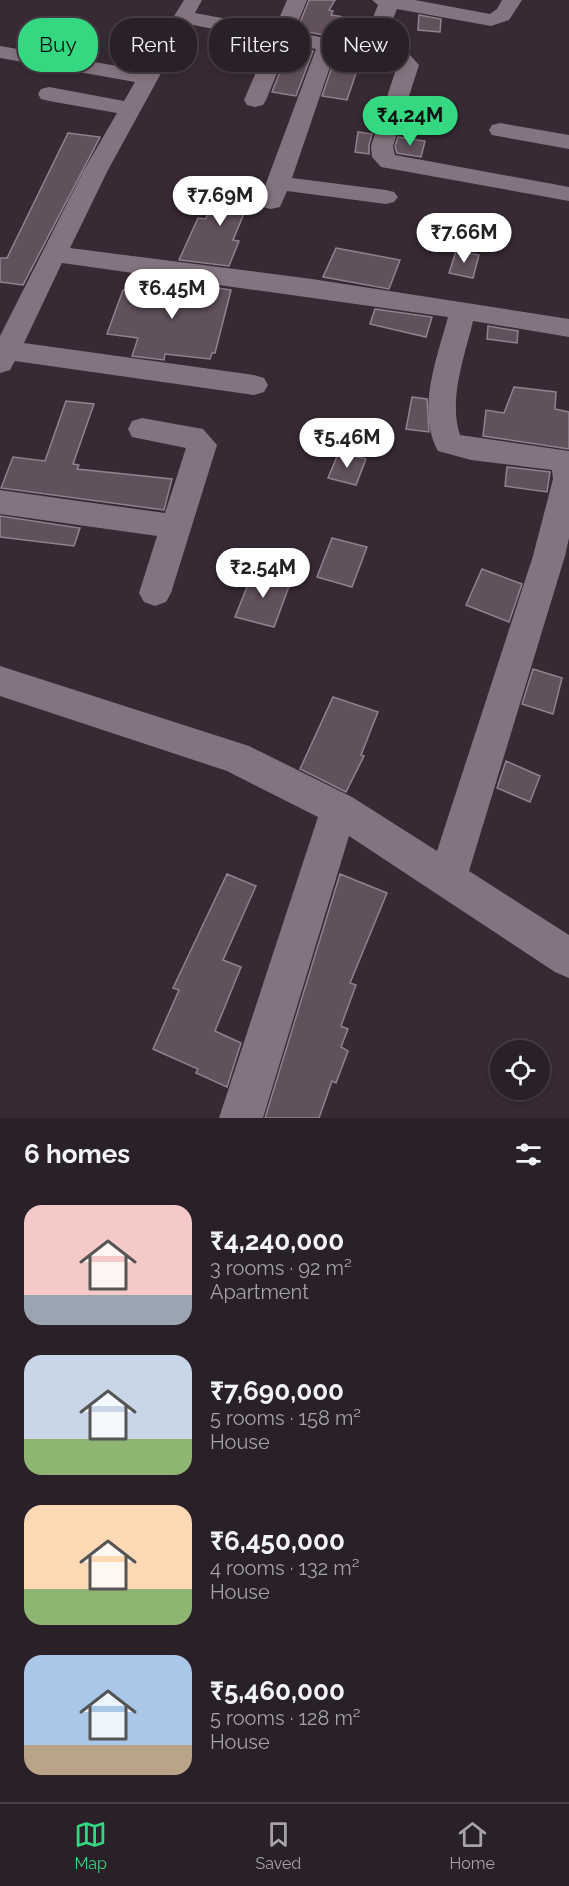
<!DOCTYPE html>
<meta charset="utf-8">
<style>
:root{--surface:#2a2028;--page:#362d34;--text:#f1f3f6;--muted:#a5a3a8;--line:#463e45;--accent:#33d881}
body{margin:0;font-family:Raleway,sans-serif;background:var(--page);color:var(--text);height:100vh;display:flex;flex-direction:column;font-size:22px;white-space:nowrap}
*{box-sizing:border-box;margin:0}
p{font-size:20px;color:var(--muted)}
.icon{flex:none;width:33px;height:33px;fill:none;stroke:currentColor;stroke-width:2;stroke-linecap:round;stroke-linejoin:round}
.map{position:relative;height:1118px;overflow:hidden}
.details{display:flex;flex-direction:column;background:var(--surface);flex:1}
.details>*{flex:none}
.banner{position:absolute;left:18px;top:18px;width:534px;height:54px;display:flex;gap:12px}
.fabs{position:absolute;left:490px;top:1040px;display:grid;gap:12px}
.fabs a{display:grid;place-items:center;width:60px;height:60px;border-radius:50%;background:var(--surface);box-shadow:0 3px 9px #0003,0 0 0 2px var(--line);font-size:30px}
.price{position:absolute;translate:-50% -51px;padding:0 14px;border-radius:21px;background:#fff;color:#222;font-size:20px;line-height:39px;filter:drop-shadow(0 2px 3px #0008)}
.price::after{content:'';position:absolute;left:50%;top:36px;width:18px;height:14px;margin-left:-9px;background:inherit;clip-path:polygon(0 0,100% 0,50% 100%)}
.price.active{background:var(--accent);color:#111}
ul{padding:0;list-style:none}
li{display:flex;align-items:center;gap:18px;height:150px;padding:0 24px}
li span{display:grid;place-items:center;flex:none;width:168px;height:120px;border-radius:18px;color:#555}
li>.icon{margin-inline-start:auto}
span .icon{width:72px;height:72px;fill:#fffc;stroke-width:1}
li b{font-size:26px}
h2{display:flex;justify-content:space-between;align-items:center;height:72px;padding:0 24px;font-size:26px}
.pill{padding:0 21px;border-radius:24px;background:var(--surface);box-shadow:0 3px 9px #0003,0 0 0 2px var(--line);font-size:21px;line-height:54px}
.pill.active{background:var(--accent);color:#111}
.menu{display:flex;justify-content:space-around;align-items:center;height:84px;border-top:2px solid var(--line);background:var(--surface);font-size:16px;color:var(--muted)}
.menu a{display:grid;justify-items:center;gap:3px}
.menu .active{color:var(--accent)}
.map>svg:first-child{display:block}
.building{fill:#61515d;stroke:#92818e;stroke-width:1.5}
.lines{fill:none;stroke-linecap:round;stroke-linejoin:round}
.street{fill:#847481;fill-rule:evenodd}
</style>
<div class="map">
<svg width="569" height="1118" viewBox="0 0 569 1118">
<rect width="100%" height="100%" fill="#382a35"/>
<!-- building -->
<path class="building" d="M309,0H335L329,10L333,11L331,15L369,21L361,42L297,30Z
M419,15L441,19L440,32L418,30Z
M290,47L313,51L296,96L272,92Z
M336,55L357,59L352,69L357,70L347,100L322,96Z
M358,132L372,134L369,145V154L355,152Z
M68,133L100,137L23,285L0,282V258H7Z
M398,137L425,141L421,157L397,153L395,146Z
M237,179L262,186L248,204L233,240L239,241L229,266L179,260L198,218L205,219Z
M336,248L400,260L389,289L323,277Z
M456,251L479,255L473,278L449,273Z
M170,280L231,290L215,353H212L210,359L165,354L164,360L132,356L138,338L107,334L123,290L156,294L158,286L167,287Z
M375,309L432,317L426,337L370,324Z
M488,326L518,331L517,343L487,339Z
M514,387L556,392L555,409L569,412V449L483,436L486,410L504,413Z
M412,397L427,399L429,432L406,429Z
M66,401L94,404L73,464L79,465L77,469L172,479L164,510L1,488L13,457L45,461Z
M339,452L366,459L356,485L328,478Z
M507,467L550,472L547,492L505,486Z
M0,516L80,528L74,546L0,537Z
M332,538L367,547L352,587L317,577Z
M482,569L522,584L509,622L466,605Z
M253,572L291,581L274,627L235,617Z
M533,669L562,678L553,714L522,704Z
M333,697L378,712L361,755L364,756L346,792L300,769Z
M506,761L540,776L530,802L497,788Z
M227,874L256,886L223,960L241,967L215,1031L241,1043L227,1087L196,1073L198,1069L153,1049L179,990L173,988Z
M340,874L387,893L350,983L356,985L341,1026L348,1029L341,1047L348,1051L336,1083L332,1081L319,1118H265Z"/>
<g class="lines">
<!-- street -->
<path class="street" d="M184,0H202L195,13L275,28L287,0H307L294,32L362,45L378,5L372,0H415L490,14L497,9L502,0H522L509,20L491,26L397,9L381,48L410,55L419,65L393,146L395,155L569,187V201L381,167L372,157L371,146L397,66L335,52L292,178L386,190L394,192L398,197L394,202L386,204L287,191L280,207L271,209L262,207L259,202L316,49L289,44L266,100L263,105L255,107L247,105L244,100L270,40L188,24L108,170L70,248L312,279L569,319V337L473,321C465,355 448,400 460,435L569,451V538L565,556L469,871L569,935V978L555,972L349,836L263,1118H219L318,817L227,771L0,696V666L249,746L352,797L437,851L533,556L553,479L552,470L471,460L438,451C416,411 437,358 448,317L62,263L24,343L254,375L264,378L268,385L264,392L254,395L15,361L10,370L0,373V336L84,170L117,113L49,101L41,99L38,94L41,89L49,87L124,101L135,82L0,58V46L141,70Z
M500,123L569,135V149L492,135L489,130L492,125Z
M142,418L203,429L217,445L171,593L166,602L155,606L144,602L139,593L157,536L0,514V490L165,513L186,448L132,437L128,429L132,421Z"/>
</g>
</svg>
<div class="fabs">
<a><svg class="icon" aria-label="locate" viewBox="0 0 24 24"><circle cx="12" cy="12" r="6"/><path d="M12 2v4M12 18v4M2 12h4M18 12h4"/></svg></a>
</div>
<b class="price active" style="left:410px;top:147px">₹4.24M</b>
<b class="price" style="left:220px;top:227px">₹7.69M</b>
<b class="price" style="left:464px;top:264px">₹7.66M</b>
<b class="price" style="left:172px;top:320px">₹6.45M</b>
<b class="price" style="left:347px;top:469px">₹5.46M</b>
<b class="price" style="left:263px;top:599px">₹2.54M</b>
<div class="banner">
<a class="pill active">Buy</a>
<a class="pill">Rent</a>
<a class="pill">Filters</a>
<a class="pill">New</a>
</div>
</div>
<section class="details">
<h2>6 homes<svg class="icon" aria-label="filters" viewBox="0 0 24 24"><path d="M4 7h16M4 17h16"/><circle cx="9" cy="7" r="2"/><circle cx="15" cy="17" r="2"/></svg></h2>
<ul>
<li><span style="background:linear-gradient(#f6c9c9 75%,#9aa5b1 0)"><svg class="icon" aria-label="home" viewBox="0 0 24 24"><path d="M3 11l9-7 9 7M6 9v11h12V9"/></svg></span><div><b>₹4,240,000</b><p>3 rooms · 92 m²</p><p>Apartment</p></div></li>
<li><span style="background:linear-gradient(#c9d6e8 70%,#8fb573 0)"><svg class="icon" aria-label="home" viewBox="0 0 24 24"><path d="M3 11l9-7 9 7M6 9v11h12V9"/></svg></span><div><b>₹7,690,000</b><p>5 rooms · 158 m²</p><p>House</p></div></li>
<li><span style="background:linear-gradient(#ffd9b3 70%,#8fb573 0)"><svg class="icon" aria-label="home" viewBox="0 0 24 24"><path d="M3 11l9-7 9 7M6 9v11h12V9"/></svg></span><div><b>₹6,450,000</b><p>4 rooms · 132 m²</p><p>House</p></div></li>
<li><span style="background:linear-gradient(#a9c7e8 75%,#b9a48a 0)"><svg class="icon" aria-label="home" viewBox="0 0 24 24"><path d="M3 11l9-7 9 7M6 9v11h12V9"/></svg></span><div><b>₹5,460,000</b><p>5 rooms · 128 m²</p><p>House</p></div></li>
</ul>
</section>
<nav class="menu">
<a class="active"><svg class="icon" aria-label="map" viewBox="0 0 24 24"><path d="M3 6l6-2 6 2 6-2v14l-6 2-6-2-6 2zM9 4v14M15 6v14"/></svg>Map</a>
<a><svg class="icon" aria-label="saved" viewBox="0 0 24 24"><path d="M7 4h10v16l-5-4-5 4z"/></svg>Saved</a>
<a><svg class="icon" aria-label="home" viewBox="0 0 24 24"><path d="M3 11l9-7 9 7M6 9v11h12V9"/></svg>Home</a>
</nav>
